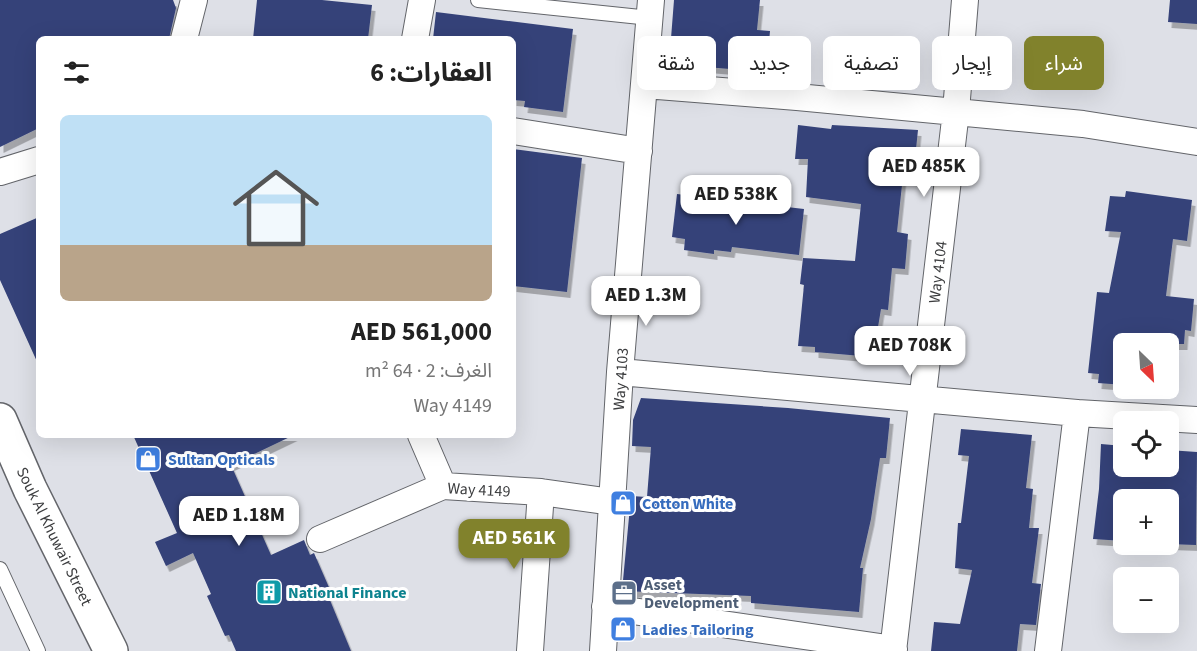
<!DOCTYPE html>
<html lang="ar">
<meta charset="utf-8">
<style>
:root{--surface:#fff;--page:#f2f2f2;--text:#222;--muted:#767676;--line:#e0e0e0;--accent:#81822c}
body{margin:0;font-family:"Source Sans 3","Noto Sans Arabic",sans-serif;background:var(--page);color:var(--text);direction:rtl;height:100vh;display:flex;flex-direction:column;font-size:22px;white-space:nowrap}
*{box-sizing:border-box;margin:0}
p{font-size:20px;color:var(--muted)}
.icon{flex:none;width:33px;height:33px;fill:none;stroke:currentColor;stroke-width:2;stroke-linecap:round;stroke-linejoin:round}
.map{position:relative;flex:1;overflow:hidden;direction:ltr}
.sheet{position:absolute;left:36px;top:36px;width:480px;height:402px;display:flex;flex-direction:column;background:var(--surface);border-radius:9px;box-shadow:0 6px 24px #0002;direction:rtl}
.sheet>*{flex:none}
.hud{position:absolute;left:534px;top:36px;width:570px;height:54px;direction:rtl;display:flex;gap:12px}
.needle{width:39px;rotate:155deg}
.controls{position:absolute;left:1113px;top:333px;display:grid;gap:12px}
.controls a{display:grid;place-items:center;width:66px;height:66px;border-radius:9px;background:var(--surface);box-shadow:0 6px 24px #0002;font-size:30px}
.price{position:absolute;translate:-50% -51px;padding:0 14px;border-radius:12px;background:#fff;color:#222;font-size:20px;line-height:39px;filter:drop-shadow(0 2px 3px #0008)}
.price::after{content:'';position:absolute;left:50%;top:36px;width:18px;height:14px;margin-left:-9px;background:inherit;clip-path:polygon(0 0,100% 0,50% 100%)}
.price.selected{background:var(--accent);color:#fff}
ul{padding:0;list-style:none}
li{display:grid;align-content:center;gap:12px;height:318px;padding:0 24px}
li+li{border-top:2px solid var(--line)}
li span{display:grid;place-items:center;height:186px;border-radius:9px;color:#555}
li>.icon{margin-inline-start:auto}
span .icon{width:108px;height:108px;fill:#fffc;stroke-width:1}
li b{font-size:26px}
h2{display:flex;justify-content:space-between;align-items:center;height:72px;padding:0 24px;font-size:26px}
.tag{padding:0 21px;border-radius:9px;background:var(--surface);box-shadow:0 6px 24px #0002;font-size:21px;line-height:54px}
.tag.selected{background:var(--accent);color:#fff}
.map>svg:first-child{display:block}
.building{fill:#354279;filter:url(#shadow)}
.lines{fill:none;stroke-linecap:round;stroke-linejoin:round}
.service-casing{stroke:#63656a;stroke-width:16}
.minor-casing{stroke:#63656a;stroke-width:28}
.tertiary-casing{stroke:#63656a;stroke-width:36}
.service{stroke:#fff;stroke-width:14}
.minor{stroke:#fff;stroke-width:26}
.tertiary{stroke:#fff;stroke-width:33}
.labels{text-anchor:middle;stroke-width:6;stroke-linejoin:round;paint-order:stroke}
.street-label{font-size:16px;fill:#3c3d3f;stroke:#fff}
.shop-label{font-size:16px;font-weight:bold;fill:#366cbe;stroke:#fff;text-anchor:start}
.service-label{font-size:16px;font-weight:bold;fill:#4e5e75;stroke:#fff;text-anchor:start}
.culture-label{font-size:16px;font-weight:bold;fill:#0d838f;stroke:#fff;text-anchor:start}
</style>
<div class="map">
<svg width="1197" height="651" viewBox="0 0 1197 651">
<defs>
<filter id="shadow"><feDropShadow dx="3.5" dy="6" stdDeviation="0" flood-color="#0004"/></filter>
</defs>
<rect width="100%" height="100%" fill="#dee0e7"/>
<!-- building -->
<path class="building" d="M0,0H173L176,8L169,39H39V128L0,147Z
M257,0H322L372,5L368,39H253Z
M674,0H760L757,30L770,31L766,79L729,77L730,69L669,64Z
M1170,0H1197V24L1168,22Z
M436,12L573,29L563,112L524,107L525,101L513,100V39H433Z
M798,125L831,129L832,125L918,130L914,168L904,166L897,232L908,234L905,269L892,268L888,310L881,309L873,357L815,352V347L798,346L804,285L800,284L803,258L855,261L861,204L806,197L808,159H795Z
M513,149L582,158L567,292L513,286Z
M1126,191L1192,200L1187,241L1173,239L1166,296L1194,299L1191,331L1185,330L1184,344H1124V385L1098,383L1099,374L1088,373L1097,292L1109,293L1121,232L1105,231L1110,196L1125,197Z
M677,194L804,209L799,255L732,247L731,252L714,250V254L684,250L685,239L672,237Z
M39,217V366L0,280V234Z
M641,398L788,408L890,418L886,458H880L871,519L860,568H863L859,612L751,603V596L622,591L631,496L647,497L651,447L632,446L633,420Z
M961,429L1032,435L1026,488L1033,489L1029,528H1039L1032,583L1041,584L1036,625L1020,624L1017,651H931L934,622L960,624L972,570L955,568L958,523H961L969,456L958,455Z
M133,435H294L231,465L271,555L304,540L310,555L314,553L331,592L327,593L351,651H236L229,635L225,636L207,596L211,594L193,553L166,566L155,542L177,533Z
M1101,444L1124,446V466H1168V450L1197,452L1196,545L1168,544V500H1124V541L1093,539L1099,489Z"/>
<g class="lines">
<defs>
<path id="service" d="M478,0L650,18
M0,569L38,651"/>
<path id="minor" d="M184,39L194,0
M415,39L422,0
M645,85L797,97L1083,124L1197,142
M513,131L639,151
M0,172L39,160
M620,372L1077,413L1197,420
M421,435L443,486
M320,539L443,486L541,492L612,502
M605,607L894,649
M530,651L541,492
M603,651L620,372L651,0
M893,651L956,111L965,0
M1048,651L1077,413"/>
<path id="tertiary" d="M0,420L30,489L111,651"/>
</defs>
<!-- service casing -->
<use href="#service" class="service-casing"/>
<!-- minor casing -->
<use href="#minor" class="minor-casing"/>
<!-- tertiary casing -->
<use href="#tertiary" class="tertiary-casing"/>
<!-- service -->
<use href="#service" class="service"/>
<!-- minor -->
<use href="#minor" class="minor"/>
<!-- tertiary -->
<use href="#tertiary" class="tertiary"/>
</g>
<!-- icons -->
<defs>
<symbol id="shop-square" viewBox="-11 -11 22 22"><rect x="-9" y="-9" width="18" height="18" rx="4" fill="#3f7fe0" stroke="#fff"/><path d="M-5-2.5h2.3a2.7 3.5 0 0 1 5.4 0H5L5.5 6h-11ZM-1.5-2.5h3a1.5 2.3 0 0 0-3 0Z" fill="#fff"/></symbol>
<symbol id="building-square" viewBox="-11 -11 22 22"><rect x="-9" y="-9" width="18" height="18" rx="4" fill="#0f9aa8" stroke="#fff"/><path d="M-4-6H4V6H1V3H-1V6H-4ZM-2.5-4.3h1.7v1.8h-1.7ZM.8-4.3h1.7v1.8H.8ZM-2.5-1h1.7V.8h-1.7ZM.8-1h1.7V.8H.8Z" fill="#fff"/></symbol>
<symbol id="office-square" viewBox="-11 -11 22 22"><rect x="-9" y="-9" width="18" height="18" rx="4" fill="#5c6f8a" stroke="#fff"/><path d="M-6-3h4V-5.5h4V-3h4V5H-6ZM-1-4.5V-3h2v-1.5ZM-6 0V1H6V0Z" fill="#fff"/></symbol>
</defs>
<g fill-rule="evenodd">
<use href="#shop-square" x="133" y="444" width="30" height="30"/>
<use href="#shop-square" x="608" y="488" width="30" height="30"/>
<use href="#building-square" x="254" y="577" width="30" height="30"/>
<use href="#office-square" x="609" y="578" width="30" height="30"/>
<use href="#shop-square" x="608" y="614" width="30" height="30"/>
</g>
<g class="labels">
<!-- street labels -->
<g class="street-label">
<text transform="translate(937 272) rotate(-83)" y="6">Way 4104</text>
<text transform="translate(620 379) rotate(-86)" y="6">Way 4103</text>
<text transform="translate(479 489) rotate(3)" y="6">Way 4149</text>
<text transform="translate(55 536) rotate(64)" y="6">Souk Al Khuwair Street</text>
</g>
<!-- shop labels -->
<g class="shop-label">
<text x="168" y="465">Sultan Opticals</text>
<text x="642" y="509">Cotton White</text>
<text x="642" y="635">Ladies Tailoring</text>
</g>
<!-- service labels -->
<g class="service-label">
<text x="644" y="590">Asset<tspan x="644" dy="18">Development</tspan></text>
</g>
<!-- culture labels -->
<g class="culture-label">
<text x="288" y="598">National Finance</text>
</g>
</g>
</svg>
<div class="controls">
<a><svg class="needle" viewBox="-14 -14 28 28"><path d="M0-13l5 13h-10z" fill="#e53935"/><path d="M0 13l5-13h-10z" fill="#767676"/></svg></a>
<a><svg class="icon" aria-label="locate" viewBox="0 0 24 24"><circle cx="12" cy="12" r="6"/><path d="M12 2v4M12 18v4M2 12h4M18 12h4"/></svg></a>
<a>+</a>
<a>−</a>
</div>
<b class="price" style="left:924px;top:198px">AED 485K</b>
<b class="price" style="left:736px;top:226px">AED 538K</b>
<b class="price" style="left:646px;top:327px">AED 1.3M</b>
<b class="price" style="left:910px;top:377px">AED 708K</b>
<b class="price" style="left:239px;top:547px">AED 1.18M</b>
<b class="price selected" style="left:514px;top:570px">AED 561K</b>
<div class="hud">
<a class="tag selected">شراء</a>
<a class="tag">إيجار</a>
<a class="tag">تصفية</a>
<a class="tag">جديد</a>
<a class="tag">شقة</a>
</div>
<section class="sheet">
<h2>العقارات: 6<svg class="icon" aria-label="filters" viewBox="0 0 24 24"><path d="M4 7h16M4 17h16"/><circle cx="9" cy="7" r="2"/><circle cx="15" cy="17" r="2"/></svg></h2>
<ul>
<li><span style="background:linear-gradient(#bfe0f5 70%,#b9a48a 0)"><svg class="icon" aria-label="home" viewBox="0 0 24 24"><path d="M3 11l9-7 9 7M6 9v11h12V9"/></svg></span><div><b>AED 561,000</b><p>الغرف: 2 · 64 m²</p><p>Way 4149</p></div></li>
</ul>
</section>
</div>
